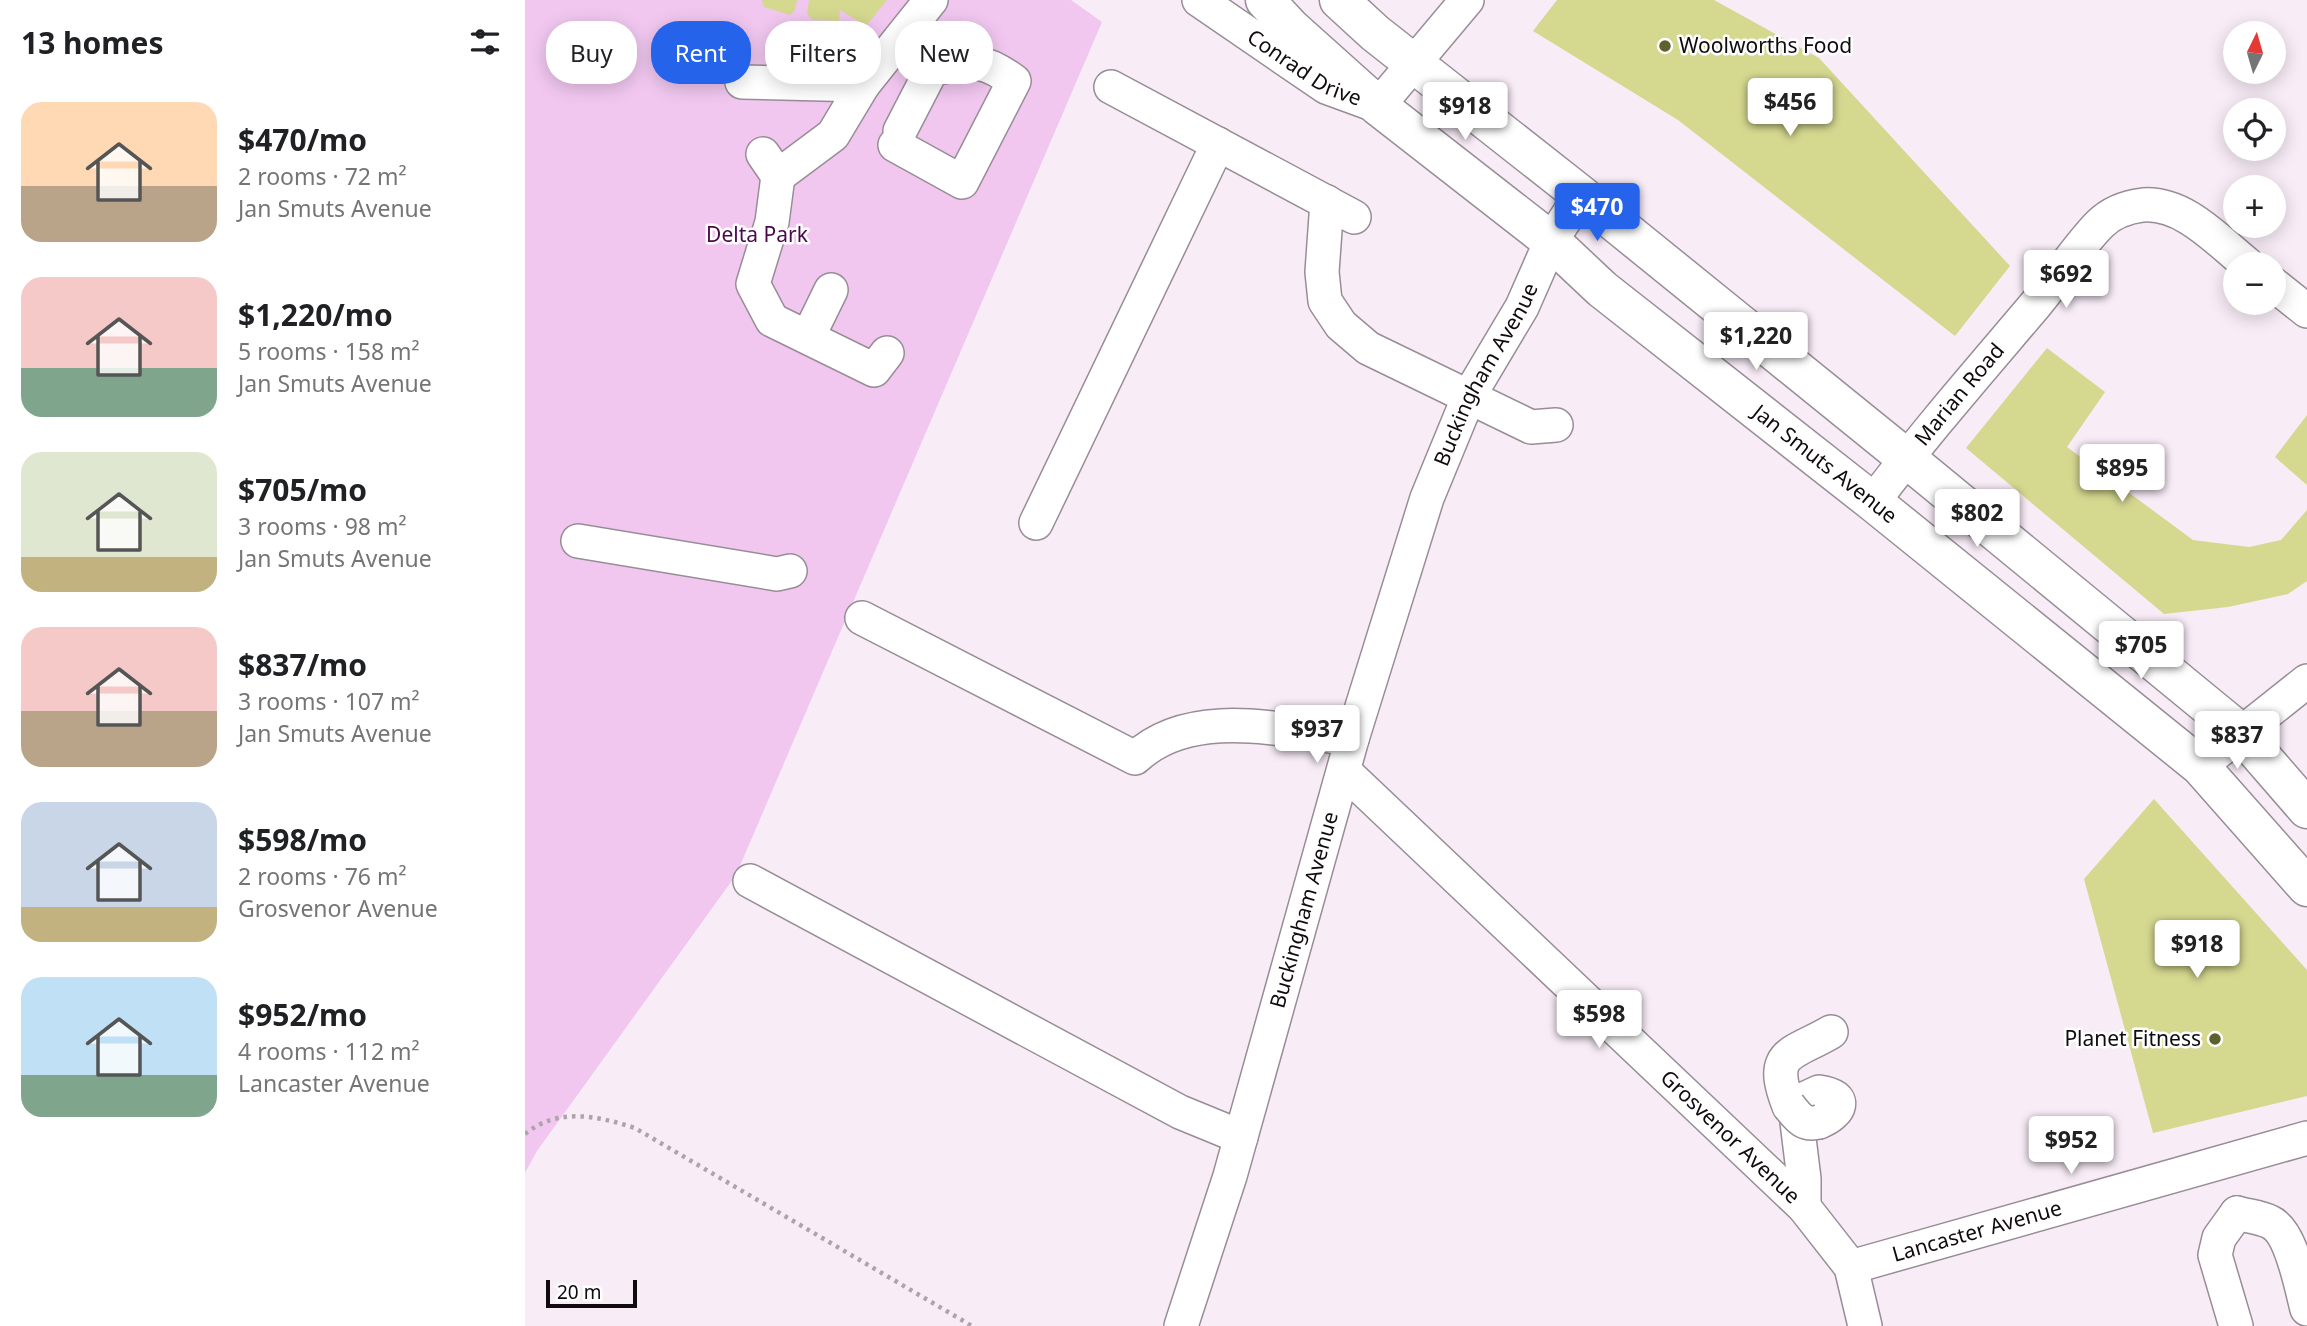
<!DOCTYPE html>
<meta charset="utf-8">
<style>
:root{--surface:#fff;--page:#f6f6f6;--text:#202124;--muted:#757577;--accent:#2563eb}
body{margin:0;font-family:"Noto Sans",sans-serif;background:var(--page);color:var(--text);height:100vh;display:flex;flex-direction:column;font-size:26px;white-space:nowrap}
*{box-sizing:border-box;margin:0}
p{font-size:23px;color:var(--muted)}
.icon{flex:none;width:38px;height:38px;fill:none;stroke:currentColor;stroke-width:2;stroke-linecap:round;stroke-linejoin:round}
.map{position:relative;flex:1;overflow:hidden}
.drawer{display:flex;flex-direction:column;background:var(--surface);width:525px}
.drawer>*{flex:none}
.hud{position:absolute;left:21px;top:21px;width:665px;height:63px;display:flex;gap:14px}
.needle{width:46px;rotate:5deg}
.fabs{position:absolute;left:1698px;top:21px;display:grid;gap:14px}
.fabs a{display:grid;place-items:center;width:63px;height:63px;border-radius:50%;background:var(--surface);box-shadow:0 4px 18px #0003;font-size:35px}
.scale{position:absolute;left:21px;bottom:18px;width:91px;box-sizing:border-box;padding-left:7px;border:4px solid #0f0b0f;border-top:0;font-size:19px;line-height:24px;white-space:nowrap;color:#0f0b0f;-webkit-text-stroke:5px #fefefe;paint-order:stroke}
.price{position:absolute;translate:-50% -60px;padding:0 16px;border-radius:7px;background:#fff;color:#222;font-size:23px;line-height:46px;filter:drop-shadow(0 2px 4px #0008)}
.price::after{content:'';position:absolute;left:50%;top:42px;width:21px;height:16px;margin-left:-10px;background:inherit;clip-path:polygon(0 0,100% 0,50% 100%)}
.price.active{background:var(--accent);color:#fff}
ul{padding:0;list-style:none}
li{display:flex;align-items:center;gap:21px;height:175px;padding:0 21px}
li span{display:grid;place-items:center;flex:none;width:196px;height:140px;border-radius:21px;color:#555}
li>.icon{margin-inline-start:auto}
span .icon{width:84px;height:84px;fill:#fffc;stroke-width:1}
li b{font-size:30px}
h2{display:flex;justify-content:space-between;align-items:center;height:84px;padding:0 21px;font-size:30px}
.chip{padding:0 24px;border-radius:28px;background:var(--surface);box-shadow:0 4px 18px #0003;font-size:24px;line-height:63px}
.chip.active{background:var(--accent);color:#fff}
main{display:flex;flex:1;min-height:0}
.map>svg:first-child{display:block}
.green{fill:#f1c7f0}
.building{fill:#d5d88f}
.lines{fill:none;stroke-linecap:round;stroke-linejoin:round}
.minor-casing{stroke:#988d97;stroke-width:36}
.major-casing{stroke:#988d97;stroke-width:41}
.path{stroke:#aca3ab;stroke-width:4.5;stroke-dasharray:3.5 5;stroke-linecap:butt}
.minor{stroke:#fff;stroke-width:33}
.major{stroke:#fff;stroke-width:38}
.minor-bridge-casing{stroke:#988d97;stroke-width:36;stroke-linecap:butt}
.minor-bridge{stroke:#fff;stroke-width:33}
.poi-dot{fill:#5e602d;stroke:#fefefe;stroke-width:2.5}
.labels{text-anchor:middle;stroke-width:5;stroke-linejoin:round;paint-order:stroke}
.poi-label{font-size:21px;fill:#0f0b0f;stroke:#fefefe;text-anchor:start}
.street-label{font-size:21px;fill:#0f0b0f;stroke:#fefefe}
.park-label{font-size:21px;fill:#4a084b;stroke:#fefefe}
</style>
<main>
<section class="drawer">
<h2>13 homes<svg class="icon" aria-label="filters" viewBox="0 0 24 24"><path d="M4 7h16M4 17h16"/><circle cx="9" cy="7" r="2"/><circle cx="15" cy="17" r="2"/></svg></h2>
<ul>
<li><span style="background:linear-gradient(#ffd9b3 60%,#b9a48a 0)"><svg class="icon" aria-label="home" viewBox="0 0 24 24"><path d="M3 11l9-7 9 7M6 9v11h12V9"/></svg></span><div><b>$470/mo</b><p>2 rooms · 72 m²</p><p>Jan Smuts Avenue</p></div></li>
<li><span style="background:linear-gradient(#f6c9c9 65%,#7fa58c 0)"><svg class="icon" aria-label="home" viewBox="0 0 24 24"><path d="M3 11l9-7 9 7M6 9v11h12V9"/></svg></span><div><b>$1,220/mo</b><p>5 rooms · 158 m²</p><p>Jan Smuts Avenue</p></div></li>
<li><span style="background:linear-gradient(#dfe7d0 75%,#c2b280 0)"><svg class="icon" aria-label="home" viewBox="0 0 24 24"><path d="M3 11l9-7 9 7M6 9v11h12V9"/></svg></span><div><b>$705/mo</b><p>3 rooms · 98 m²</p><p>Jan Smuts Avenue</p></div></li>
<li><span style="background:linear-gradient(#f6c9c9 60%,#b9a48a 0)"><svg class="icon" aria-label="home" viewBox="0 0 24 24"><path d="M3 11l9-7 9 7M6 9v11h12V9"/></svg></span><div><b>$837/mo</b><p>3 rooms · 107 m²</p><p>Jan Smuts Avenue</p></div></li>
<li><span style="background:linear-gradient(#c9d6e8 75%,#c2b280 0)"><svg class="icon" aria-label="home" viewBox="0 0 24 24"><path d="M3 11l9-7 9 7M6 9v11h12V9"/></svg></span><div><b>$598/mo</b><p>2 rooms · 76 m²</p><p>Grosvenor Avenue</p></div></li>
<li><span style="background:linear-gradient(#bfe0f5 70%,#7fa58c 0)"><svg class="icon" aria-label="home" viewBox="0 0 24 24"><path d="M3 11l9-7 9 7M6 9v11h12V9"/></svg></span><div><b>$952/mo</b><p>4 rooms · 112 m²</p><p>Lancaster Avenue</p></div></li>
</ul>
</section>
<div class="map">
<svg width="1782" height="1326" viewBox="0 0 1782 1326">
<rect width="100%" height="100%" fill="#f8ecf7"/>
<!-- green -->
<path class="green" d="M0,0H546L577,22L211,875L12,1151L0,1173Z"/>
<!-- building -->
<path class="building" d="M237,0H272L270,10L265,15L239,7Z
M284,0H362L341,26L315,10L314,21L287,20L282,13Z
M1032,0H1189L1294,58L1485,266L1430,336L1153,120L1008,31Z
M1522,348L1580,392L1542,447L1668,540L1724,547L1756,540L1782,510V581L1763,594L1703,607L1639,614L1441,448Z
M1782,415V485L1750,457Z
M1629,799L1782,970V1096L1628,1133L1559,879Z"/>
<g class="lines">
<defs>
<g id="minor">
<path id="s1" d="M674,0L801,87L853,106L942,0"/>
<path d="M217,82L338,85"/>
<path d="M586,87L829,217"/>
<path d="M370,145L437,182L489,81C455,56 446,62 407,69L375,131"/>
<path d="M238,154L253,176L247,222L228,284L247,320L349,370L362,353"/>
<path d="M253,176L308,135L338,85L406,0"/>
<path d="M802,202L797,272L800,301L816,325L843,348L1006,427L1031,425"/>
<path d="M1748,284L1782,311"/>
<path d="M283,337L306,290"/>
<path id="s2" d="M1348,502C1399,434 1456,369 1511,304C1532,279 1553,246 1575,224C1586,213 1602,207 1618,205C1659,202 1693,241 1722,264"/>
<path d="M511,523L693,144"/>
<path d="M53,541L252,574L265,571"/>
<path d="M337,618L610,758C667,705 759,731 827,739"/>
<path d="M1675,766L1782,681"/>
<path id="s3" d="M819,771L1279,1207L1326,1267L1340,1326"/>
<path d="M225,881L655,1112L716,1137"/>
<path d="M1264,1106C1242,1051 1267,1055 1306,1032"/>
<path d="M1279,1207V1179L1272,1122L1275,1105L1279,1099L1294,1092C1324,1096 1316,1113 1294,1122"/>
<path d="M1712,1213C1722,1216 1735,1217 1745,1222C1767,1232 1776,1287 1782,1309"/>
<path id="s4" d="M1326,1267L1782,1138"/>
<path id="s5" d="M656,1326L705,1176L827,739L902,498L944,396L997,307L1026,241L1056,195"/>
<path d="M1711,1326L1690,1255L1694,1238L1712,1213"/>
</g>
<g id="major">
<path id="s6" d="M740,0L766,28L853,106L1026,241L1077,289L1348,502L1675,766L1782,887"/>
<path d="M814,0L850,33L1056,195L1381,458L1716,733L1782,809"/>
</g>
</defs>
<!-- minor casing -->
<use href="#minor" class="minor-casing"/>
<!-- major casing -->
<use href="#major" class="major-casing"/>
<!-- path -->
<path class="path" d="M0,1134C33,1107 73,1116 110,1128L447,1326"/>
<!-- minor -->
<use href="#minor" class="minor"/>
<!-- major -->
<use href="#major" class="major"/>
<defs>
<path id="minor-bridge" d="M1264,1106C1273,1117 1278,1126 1294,1122"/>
</defs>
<!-- minor-bridge casing -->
<use href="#minor-bridge" class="minor-bridge-casing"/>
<!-- minor-bridge -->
<use href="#minor-bridge" class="minor-bridge"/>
</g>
<!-- markers -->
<g class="poi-dot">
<circle cx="1140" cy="46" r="7"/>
<circle cx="1690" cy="1039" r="7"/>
</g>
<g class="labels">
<!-- poi labels -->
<g class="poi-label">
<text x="1154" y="53">Woolworths Food</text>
<text x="1676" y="1046" text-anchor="end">Planet Fitness</text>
</g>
<!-- street labels -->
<g class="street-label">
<text dy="7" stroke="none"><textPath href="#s1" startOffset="126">Conrad Drive</textPath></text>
<text dy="7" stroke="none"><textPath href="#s5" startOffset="1001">Buckingham Avenue</textPath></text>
<text dy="7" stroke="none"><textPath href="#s2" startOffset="138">Marian Road</textPath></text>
<text dy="7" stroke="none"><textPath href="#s6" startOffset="728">Jan Smuts Avenue</textPath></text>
<text dy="7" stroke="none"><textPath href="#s5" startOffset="434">Buckingham Avenue</textPath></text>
<text dy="7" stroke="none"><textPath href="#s3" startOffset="532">Grosvenor Avenue</textPath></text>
<text dy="7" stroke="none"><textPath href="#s4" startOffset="131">Lancaster Avenue</textPath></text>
</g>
<!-- park labels -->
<g class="park-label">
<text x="232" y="242">Delta Park</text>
</g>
</g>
</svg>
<div class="fabs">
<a><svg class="needle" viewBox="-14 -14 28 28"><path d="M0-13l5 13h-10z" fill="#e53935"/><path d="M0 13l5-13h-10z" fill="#757577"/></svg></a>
<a><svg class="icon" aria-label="locate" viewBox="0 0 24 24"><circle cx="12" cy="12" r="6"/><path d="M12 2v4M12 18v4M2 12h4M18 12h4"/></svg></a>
<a>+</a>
<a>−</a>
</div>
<div class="scale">20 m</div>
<b class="price" style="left:1265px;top:138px">$456</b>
<b class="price" style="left:940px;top:142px">$918</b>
<b class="price active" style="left:1072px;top:243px">$470</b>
<b class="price" style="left:1541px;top:310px">$692</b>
<b class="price" style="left:1231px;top:372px">$1,220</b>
<b class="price" style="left:1597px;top:504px">$895</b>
<b class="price" style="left:1452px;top:549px">$802</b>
<b class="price" style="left:1616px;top:681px">$705</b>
<b class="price" style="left:792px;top:765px">$937</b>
<b class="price" style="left:1712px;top:771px">$837</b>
<b class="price" style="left:1672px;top:980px">$918</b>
<b class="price" style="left:1074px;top:1050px">$598</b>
<b class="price" style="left:1546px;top:1176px">$952</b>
<div class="hud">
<a class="chip">Buy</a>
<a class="chip active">Rent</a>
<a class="chip">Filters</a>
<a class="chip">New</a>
</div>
</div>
</main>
